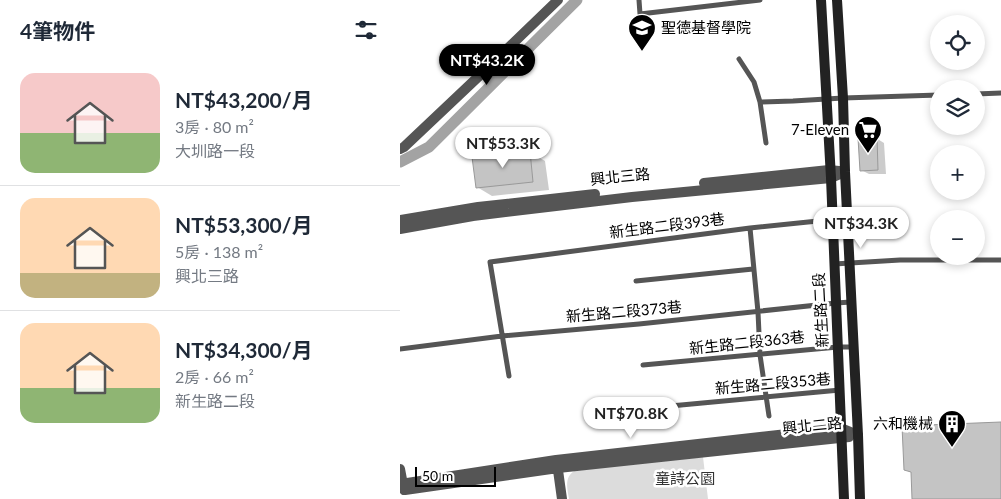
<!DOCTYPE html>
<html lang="zh-TW">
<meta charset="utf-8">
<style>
:root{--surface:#fff;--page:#f2f2f3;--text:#1f2937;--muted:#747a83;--line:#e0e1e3;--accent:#000}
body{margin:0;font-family:Lato,"Noto Sans TC",sans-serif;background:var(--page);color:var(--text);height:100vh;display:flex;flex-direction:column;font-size:19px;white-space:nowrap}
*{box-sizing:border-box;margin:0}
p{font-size:16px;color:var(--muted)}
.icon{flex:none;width:28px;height:28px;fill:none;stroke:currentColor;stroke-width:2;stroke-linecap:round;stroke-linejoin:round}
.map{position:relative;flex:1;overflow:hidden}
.details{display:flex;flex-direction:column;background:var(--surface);width:400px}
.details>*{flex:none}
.buttons{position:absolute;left:530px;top:15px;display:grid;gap:10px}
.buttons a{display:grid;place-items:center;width:55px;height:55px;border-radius:50%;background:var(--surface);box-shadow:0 2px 8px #0003;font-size:25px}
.scale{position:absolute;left:15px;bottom:12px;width:81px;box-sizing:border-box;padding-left:5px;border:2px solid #000;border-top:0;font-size:14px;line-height:18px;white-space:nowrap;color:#000;-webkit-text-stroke:4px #fff;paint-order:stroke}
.price{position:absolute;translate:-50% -42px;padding:0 11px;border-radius:18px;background:#fff;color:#222;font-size:16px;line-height:32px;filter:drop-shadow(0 1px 2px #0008)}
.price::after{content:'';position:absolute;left:50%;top:30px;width:15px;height:11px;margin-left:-8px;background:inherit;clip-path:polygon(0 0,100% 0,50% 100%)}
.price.current{background:var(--accent);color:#fff}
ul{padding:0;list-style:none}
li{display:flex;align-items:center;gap:15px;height:125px;padding:0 20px}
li+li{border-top:1px solid var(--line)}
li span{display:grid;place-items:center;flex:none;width:140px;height:100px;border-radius:15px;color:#555}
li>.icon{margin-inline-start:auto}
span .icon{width:60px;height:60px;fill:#fffc;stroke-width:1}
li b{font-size:21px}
h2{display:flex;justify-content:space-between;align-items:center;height:60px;padding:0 20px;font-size:21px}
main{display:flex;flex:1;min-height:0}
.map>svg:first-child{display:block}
.green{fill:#dcdcdc}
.shadow{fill:#0003}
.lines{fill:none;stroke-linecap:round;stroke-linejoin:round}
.canal{stroke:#a3a3a3;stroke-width:11}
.building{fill:#c4c4c4;stroke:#999}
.lane{stroke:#555;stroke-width:5}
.street{stroke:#555;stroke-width:10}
.secondary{stroke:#222;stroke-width:10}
.labels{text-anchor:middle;stroke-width:5;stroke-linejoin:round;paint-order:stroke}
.poi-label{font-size:15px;fill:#000;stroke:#fff;text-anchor:end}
.street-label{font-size:15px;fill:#000;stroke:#fff}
.park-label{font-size:15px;fill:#333;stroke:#fff}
</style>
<main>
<section class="details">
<h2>4筆物件<svg class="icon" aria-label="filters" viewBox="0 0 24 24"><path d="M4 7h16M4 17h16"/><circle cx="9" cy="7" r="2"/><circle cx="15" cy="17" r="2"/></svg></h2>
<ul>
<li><span style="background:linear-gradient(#f6c9c9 60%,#8fb573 0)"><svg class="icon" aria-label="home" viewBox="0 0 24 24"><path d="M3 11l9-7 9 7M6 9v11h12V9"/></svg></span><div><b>NT$43,200/月</b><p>3房 · 80 m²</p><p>大圳路一段</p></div></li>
<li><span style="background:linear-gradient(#ffd9b3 75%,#c2b280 0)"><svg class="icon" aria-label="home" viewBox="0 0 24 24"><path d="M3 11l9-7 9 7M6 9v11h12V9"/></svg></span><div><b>NT$53,300/月</b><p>5房 · 138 m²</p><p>興北三路</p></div></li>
<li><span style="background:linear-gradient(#ffd9b3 65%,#8fb573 0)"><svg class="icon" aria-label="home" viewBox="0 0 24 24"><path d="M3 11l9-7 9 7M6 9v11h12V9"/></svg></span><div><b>NT$34,300/月</b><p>2房 · 66 m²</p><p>新生路二段</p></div></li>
</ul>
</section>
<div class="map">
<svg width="601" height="499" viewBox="0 0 601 499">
<rect width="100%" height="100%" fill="#fff"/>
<!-- green -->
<path class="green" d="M303,457L308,499H169C167,487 164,476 176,470Z"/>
<!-- shadow -->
<path class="shadow" d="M476,138L484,143L486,174H469L461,170Z
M130,152L145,161L149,190L92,196L77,187Z"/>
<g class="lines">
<!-- canal -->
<path class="canal" d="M0,162L29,147L177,0"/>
</g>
<!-- building -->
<path class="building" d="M477,137L478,170L460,171L458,138Z
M130,151L133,182L76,188L72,157Z
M601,422V499H512L511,472L504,470L502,426Z"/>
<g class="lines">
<!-- lane -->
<path class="lane" d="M239,0L240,14L360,0
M339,59L354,82L360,102L393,101L443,98L539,95
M576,94L601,93
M360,102L366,143
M350,228L358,312L360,355L369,416
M434,264L500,260H601
M236,281L353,269
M0,349L102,336L239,324L436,303L451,302
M243,365L438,347H453
M109,376L90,262L350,228L447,218
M249,408L440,390"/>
<!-- street -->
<path class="street" d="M0,149L4,147L77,78L158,0
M304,183L429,170L439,171
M0,220L78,207L195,194
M0,229L73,216L232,197L431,178L445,172
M157,463L162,499
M0,469L4,490
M0,484L156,460L441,428L458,435
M5,490L158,468L449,437"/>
<!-- secondary -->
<path class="secondary" d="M421,0L431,178L444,499
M437,0L443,98L445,172L458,435L460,499"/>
</g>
<!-- icons -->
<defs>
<symbol id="university-pin" viewBox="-11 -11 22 30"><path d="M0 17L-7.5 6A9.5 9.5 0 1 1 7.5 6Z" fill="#000" stroke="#fff"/><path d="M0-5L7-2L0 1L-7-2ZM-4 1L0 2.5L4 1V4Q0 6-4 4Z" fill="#fff"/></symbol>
<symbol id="supermarket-pin" viewBox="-11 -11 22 30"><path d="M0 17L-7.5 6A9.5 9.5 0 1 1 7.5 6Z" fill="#000" stroke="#fff"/><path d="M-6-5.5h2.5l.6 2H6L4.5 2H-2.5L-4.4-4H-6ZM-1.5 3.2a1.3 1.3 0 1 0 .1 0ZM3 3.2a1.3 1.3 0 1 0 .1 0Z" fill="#fff"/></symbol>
<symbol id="building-pin" viewBox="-11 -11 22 30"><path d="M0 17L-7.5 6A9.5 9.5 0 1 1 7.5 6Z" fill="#000" stroke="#fff"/><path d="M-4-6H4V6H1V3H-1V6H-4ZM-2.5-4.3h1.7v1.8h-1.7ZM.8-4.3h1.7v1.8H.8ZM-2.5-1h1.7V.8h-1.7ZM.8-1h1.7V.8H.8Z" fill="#fff"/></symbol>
</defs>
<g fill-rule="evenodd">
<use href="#university-pin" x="226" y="12" width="32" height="43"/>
<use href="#supermarket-pin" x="452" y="114" width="32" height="43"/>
<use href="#building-pin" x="536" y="408" width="32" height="43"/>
</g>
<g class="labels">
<!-- poi labels -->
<g class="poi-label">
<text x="261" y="33" text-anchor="start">聖德基督學院</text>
<text x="449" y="135">7-Eleven</text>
<text x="533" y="429">六和機械</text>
</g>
<!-- street labels -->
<g class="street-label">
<text transform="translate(220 177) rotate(-6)" y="5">興北三路</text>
<text transform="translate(267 226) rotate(-7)" y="5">新生路二段393巷</text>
<text transform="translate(421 310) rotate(-93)" y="5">新生路二段</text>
<text transform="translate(224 312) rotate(-5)" y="5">新生路二段373巷</text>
<text transform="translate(347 343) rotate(-6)" y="5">新生路二段363巷</text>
<text transform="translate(373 384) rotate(-5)" y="5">新生路二段353巷</text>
<text transform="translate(412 426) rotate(-6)" y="5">興北二路</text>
</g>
<!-- park labels -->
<g class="park-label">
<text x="285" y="484">童詩公園</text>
</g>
</g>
</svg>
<div class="buttons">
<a><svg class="icon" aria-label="locate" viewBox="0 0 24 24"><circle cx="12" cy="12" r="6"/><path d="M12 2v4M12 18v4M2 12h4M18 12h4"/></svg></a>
<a><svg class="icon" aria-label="layers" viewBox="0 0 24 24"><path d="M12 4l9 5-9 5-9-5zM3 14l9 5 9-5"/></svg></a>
<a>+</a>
<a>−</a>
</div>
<div class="scale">50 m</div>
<b class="price current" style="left:87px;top:86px">NT$43.2K</b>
<b class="price" style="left:103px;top:169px">NT$53.3K</b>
<b class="price" style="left:461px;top:249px">NT$34.3K</b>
<b class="price" style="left:231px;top:439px">NT$70.8K</b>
</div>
</main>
